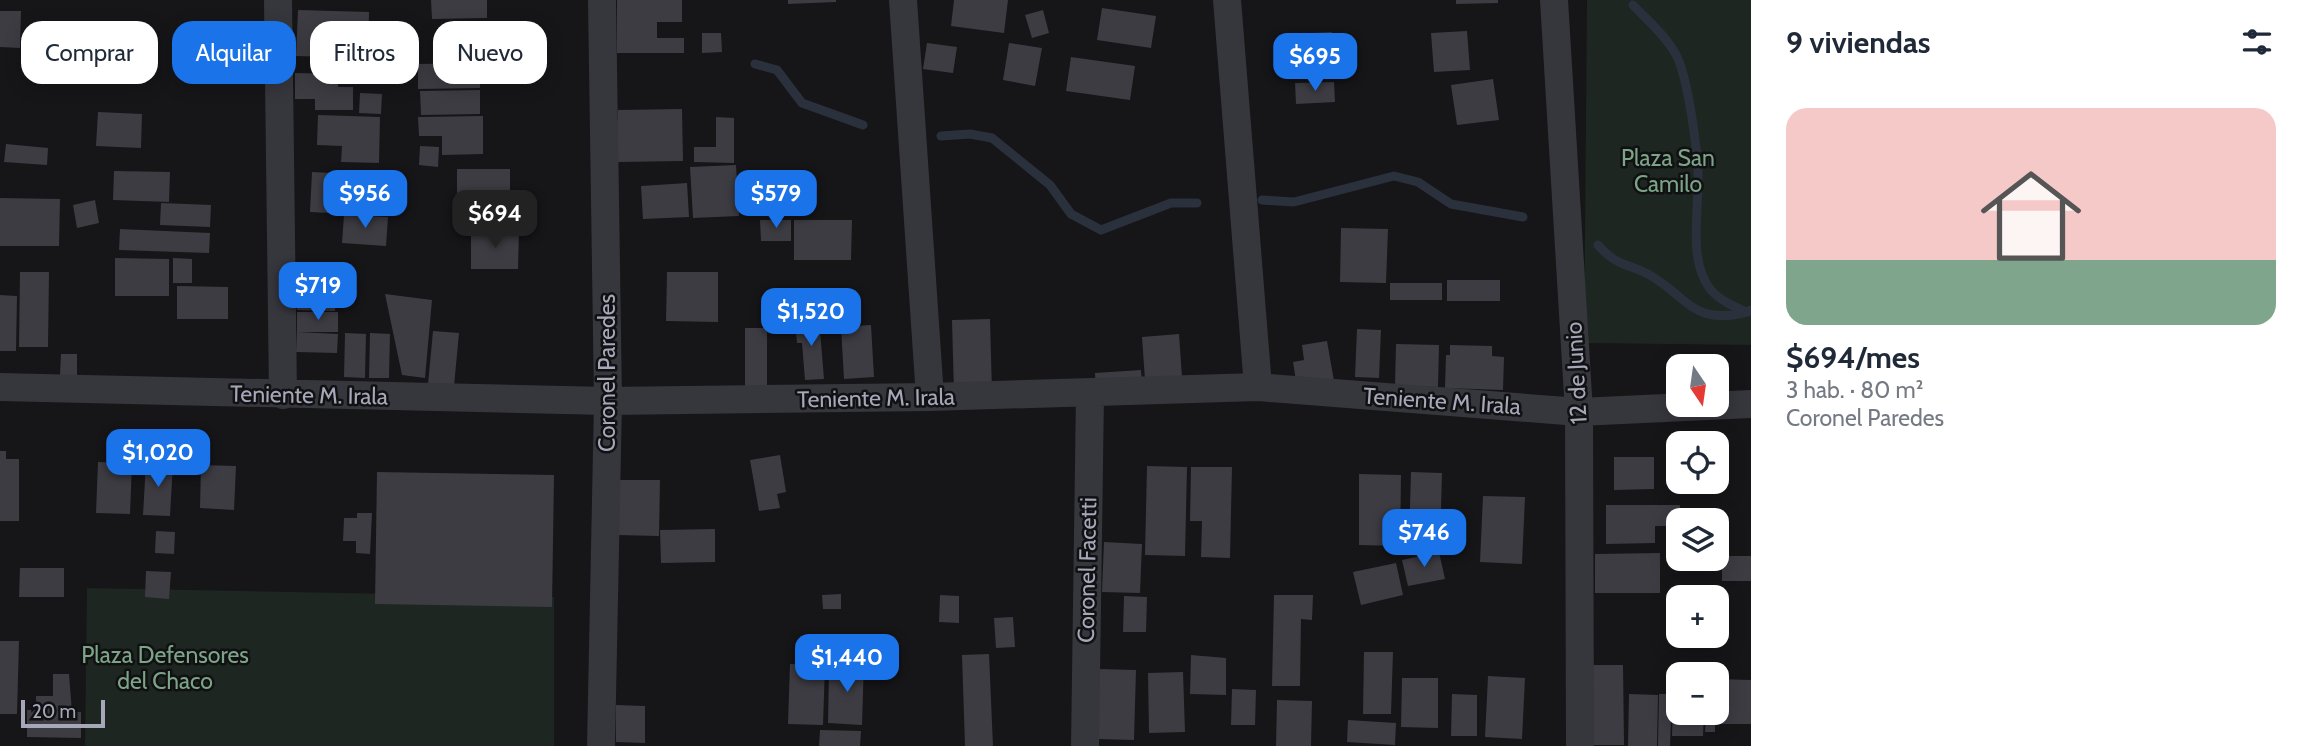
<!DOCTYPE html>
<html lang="es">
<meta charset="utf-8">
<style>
:root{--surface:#fff;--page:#f6f6f7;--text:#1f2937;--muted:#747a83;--accent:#1a73e8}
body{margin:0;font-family:Cabin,sans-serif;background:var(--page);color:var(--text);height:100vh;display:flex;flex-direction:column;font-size:26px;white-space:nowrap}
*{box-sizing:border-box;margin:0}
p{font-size:23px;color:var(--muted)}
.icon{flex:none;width:38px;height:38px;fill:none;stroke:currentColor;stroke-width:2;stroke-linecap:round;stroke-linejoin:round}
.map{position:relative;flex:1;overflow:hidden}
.side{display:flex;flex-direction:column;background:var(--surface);width:560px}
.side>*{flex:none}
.top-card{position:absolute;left:21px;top:21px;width:665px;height:63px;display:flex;gap:14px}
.needle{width:46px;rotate:167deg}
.controls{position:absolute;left:1666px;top:354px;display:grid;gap:14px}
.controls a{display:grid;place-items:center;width:63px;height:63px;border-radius:14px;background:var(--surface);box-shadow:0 4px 18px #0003;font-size:35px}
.scale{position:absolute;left:21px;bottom:18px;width:84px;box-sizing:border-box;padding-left:7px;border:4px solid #a6a8b9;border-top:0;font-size:19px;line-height:24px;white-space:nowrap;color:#a6a8b9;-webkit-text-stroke:5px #111013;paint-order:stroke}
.price{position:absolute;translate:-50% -60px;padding:0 16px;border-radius:14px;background:var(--accent);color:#fff;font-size:23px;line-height:46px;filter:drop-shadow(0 2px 4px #0008)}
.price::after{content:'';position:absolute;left:50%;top:42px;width:21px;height:16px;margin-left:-10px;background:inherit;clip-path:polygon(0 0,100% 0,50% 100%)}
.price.on{background:#222;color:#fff}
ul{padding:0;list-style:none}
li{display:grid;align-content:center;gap:14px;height:371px;padding:0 35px}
li span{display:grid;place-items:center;height:217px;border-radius:21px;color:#555}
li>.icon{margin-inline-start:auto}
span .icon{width:126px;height:126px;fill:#fffc;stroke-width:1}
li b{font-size:30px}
h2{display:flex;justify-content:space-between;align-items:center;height:84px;padding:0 35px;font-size:30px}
.tag{padding:0 24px;border-radius:21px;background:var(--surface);box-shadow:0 4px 18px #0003;font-size:24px;line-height:63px}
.tag.on{background:var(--accent);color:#fff}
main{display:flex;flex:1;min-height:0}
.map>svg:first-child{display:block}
.green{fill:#1d2620}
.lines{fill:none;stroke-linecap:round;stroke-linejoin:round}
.stream{stroke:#2a313d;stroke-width:9}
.building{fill:#3d3c43}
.minor{stroke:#36363d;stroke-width:28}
.labels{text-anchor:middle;stroke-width:5;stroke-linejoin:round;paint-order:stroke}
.park-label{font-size:23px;fill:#7ca587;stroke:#111013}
.street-label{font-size:23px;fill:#a6a8b9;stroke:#111013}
</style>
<main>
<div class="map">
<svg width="1751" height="746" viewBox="0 0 1751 746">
<rect width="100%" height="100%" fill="#161518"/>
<!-- green -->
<path class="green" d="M1587,0H1751V345L1584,343Z
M87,588L554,597V746H85Z"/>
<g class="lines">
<!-- stream -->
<path class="stream" d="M1633,5C1647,20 1665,35 1675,53C1688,74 1699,158 1698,184C1698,216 1689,261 1710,289C1719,300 1733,306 1746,312L1751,310
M755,64L777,70L802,103L863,125
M941,136L970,134L992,138L1050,185L1071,214L1101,230L1171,203H1197
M1262,200L1294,202L1394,176L1418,182L1451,204L1523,217
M1598,245C1618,268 1630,263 1653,277C1691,301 1694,325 1748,312"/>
</g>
<!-- building -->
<path class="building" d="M431,0H487V18L432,19Z
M617,0H682V22H657V38H684V53H617Z
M788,0H836V2L788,4Z
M954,0H1008L1004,33L951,26Z
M1456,0H1498V3L1456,4Z
M1102,8L1156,16L1151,48L1097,40Z
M298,10L369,12L368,58L296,56Z
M1043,10L1049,33L1032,38L1025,15Z
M0,11H21L20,48L0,47Z
M1467,31L1470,70L1434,72L1431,33Z
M1332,32L1333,69L1292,71L1290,34Z
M702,33H721L722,52L702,53Z
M927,43L957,47L953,73L923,69Z
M1009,43L1042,48L1035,86L1003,80Z
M1071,57L1135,66L1130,100L1066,91Z
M480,63V88L418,89V64Z
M295,73L338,74V87H353V110H315V99H295Z
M1493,79L1499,120L1457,125L1451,85Z
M1334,82L1335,102L1296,104L1295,83Z
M480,90V114L421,115L420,91Z
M360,93L382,94L381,114L359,113Z
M682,109L683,161L618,162V138L613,137L612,121L618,120V110Z
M98,112L142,114L141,148L96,146Z
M318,115L380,117L379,163L341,162L342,146L317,145Z
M483,116V154L442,155V136H419L418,117Z
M716,117L734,118V163L694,162V147H716Z
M6,144L48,148L47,165L4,162Z
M420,146L439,147L438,167L419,165Z
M736,165L739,216L693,218L690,167Z
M457,169H510V213H457Z
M114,171L170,172L169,202L113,200Z
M312,172L390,176L388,216L310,212Z
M687,183L689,217L643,219L641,186Z
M0,198L60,199L59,246H0Z
M95,200L99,223L77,228L73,205Z
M161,203L211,205L210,227L160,225Z
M344,215L388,217L386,246L342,243Z
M760,220H791V241H761Z
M794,220H852L851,260H794Z
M1341,228L1388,229L1386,283L1340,282Z
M120,229L210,233L209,253L119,250Z
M471,232H519L518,269H471Z
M115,258L169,259V296H115Z
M173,258L192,259V283H173Z
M20,272H49L48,347H19Z
M667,272H718V322L666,321Z
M1447,280H1500V301H1447Z
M1390,283H1442V300H1390Z
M177,286L228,287V319H177Z
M385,294L432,300L425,378L402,375Z
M0,295L17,296L16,351H0Z
M297,297L336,298L335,311L297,310Z
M297,312H338V332H297Z
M819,318L824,379L805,380L802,343H797L795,320Z
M990,319L992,393H954L952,320Z
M871,325L874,377L844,379L841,327Z
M745,328H767V388H745Z
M1357,329L1381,330L1379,378L1355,377Z
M433,331L459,333L453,397L427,395Z
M297,332L338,334L337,353L296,352Z
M345,333L366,334L365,378L344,377Z
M370,333L390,334L389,378H369Z
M1179,334L1182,377L1145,380L1142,337Z
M1327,341L1334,381L1297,387L1293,362L1304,360L1302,345Z
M1396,344L1439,345L1438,387L1395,386Z
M1450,345L1492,346V356L1504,357L1503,390L1445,388L1446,355H1450Z
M61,354H77V375H60Z
M1141,370L1142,386L1096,389L1095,373Z
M0,451H6V459H19V521H0Z
M780,455L786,492L777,494L780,508L759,511L750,460Z
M1614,457H1654V489L1614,490Z
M98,462L132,463L130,514L96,513Z
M146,462L173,463L170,516L143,515Z
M201,465L236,466L234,510L200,508Z
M1147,466L1187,467L1185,556L1145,555Z
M1191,467H1232L1230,558L1201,557L1202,521H1190Z
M377,472L554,475L552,607L375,604Z
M1411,472L1442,473L1440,543L1409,542Z
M1359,474L1401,475L1400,546L1359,545Z
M617,480H660L659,536L616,535Z
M1483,496L1525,497L1522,564L1480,562Z
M1606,505H1680V520L1678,526H1655V543L1606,544Z
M357,513H372L370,554L356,553V541H343L344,518H357Z
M715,529V562L661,563L660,530Z
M156,531L175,532L174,554L155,553Z
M1104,542L1142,544L1140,593L1102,592Z
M1439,552L1445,579L1408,586L1402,560Z
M1660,553V593H1595V554Z
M1722,556H1751V581H1722Z
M1396,563L1403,595L1361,605L1353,572Z
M20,568H64V597H19Z
M146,571L171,572L169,599L145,597Z
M841,594V609H823L822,595Z
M940,595L959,596V623L939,622Z
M1274,595H1313L1312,620L1301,619L1300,686H1272Z
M1124,596L1147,597L1146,632H1123Z
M1013,617L1015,647L996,648L994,618Z
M0,641H19L17,714H0Z
M1364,652H1393L1391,714H1363Z
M989,654L993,746H965L962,655Z
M1191,655L1226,658V695L1190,694Z
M844,660L864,661L862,725L828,723L829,672L843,673Z
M790,664L825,665L823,725L788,724Z
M1585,665H1623L1624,745H1585Z
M1674,667L1705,668V674H1678V712H1704L1703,736H1672Z
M1098,669L1136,670L1134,740L1096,739Z
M1183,672L1185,732L1149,733L1148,673Z
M53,674H69L72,712H81V738L27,737V710H36V696H53Z
M1488,676L1525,678L1522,739L1485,737Z
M1402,678H1438V728L1401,727Z
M1717,679L1751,680V724H1716Z
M1232,689L1256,690L1255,725H1231Z
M1452,694L1477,695V736H1451Z
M1629,694L1658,695L1657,746H1628Z
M1659,694H1672L1670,746H1658Z
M1277,700L1312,701L1311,746H1276Z
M616,705L645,706V743L616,742Z
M1706,712H1715V732H1705Z
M1348,720L1396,723L1395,745L1347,742Z
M820,730L861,731L860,746H819Z"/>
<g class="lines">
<!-- minor -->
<path class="minor" d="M278,0L283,395
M903,0L930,397
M1227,0L1258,387
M1554,0L1579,412L1580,746
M0,387L608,401L930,397L1258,387L1579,412L1751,404
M601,746L608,401L602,0
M1085,746L1090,393"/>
</g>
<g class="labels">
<!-- park labels -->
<g class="park-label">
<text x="1668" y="166">Plaza San<tspan x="1668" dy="26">Camilo</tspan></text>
<text x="165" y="663">Plaza Defensores<tspan x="165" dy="26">del Chaco</tspan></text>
</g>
<!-- street labels -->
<g class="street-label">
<text transform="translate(607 373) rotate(-90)" y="8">Coronel Paredes</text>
<text transform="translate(1576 373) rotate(-93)" y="8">12 de Junio</text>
<text transform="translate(309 395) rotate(1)" y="8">Teniente M. Irala</text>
<text transform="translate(876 398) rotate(-1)" y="8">Teniente M. Irala</text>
<text transform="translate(1442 401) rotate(4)" y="8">Teniente M. Irala</text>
<text transform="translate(1087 570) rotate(-89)" y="8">Coronel Facetti</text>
</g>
</g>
</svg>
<div class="controls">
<a><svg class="needle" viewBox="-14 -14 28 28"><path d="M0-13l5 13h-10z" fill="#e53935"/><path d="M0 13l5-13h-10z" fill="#747a83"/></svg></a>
<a><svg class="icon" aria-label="locate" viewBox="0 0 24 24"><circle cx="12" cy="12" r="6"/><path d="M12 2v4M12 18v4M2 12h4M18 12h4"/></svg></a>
<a><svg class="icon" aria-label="layers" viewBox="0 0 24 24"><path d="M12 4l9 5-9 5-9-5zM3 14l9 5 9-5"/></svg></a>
<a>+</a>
<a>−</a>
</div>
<div class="scale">20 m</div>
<b class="price" style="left:1315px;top:93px">$695</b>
<b class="price" style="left:365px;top:230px">$956</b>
<b class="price" style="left:776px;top:230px">$579</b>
<b class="price on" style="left:495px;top:250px">$694</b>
<b class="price" style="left:318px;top:322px">$719</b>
<b class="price" style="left:811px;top:348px">$1,520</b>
<b class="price" style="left:158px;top:489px">$1,020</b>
<b class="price" style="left:1424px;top:569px">$746</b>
<b class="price" style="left:847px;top:694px">$1,440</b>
<div class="top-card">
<a class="tag">Comprar</a>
<a class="tag on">Alquilar</a>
<a class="tag">Filtros</a>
<a class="tag">Nuevo</a>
</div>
</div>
<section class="side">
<h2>9 viviendas<svg class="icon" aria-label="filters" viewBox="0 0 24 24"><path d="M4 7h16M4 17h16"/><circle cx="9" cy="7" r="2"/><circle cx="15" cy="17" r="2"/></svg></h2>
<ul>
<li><span style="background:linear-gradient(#f6c9c9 70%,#7fa58c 0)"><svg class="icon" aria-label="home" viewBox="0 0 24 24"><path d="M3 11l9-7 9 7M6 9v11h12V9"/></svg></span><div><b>$694/mes</b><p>3 hab. · 80 m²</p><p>Coronel Paredes</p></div></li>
</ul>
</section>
</main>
